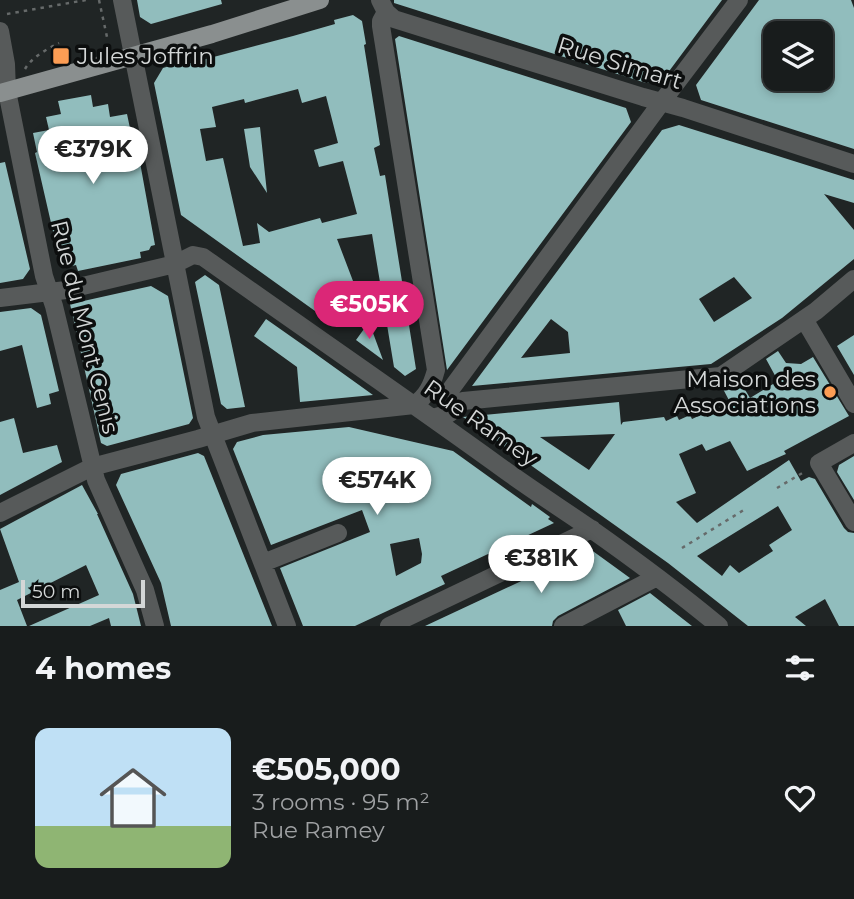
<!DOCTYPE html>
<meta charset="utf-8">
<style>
:root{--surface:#181c1c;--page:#212525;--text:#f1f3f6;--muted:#9fa1a3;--line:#363a3b;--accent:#db2777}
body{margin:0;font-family:Montserrat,sans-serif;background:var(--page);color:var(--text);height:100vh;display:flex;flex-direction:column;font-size:26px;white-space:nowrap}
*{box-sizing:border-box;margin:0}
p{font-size:23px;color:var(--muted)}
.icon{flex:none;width:38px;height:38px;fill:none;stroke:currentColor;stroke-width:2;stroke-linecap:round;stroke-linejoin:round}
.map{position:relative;height:626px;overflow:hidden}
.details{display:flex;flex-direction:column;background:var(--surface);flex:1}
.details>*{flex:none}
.tools{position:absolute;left:763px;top:21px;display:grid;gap:14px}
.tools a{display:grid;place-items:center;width:70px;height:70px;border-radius:14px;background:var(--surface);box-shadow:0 4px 10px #0003,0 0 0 2px var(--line);font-size:35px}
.scale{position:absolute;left:21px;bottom:18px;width:124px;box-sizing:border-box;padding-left:7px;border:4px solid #d4d7d7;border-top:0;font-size:19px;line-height:24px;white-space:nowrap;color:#d4d7d7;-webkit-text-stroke:5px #0c0e0e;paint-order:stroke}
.price{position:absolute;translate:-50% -60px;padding:0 16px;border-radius:24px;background:#fff;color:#222;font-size:23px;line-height:46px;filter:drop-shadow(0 2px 4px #0008)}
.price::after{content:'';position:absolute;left:50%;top:42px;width:21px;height:16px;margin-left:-10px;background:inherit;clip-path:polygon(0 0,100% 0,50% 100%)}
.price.active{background:var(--accent);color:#fff}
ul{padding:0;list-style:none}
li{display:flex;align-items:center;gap:21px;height:175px;padding:0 35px}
li span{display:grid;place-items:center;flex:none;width:196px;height:140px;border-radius:14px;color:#555}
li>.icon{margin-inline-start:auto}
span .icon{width:84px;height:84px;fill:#fffc;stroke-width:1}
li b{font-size:30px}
h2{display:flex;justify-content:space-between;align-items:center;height:84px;padding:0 35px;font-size:30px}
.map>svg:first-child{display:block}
.building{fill:#91bdbd;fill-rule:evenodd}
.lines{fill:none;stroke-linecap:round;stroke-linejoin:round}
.path{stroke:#666a6a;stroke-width:2.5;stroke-dasharray:3.5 5;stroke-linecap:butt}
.minor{stroke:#575a5a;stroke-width:18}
.major{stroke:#8a8f8f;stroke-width:18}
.poi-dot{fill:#fc9d54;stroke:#0c0e0e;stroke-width:2.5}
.labels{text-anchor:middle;stroke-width:7;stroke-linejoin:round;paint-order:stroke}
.poi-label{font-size:23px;fill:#d4d7d7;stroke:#0c0e0e;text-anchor:start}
.street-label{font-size:23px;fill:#d4d7d7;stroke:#0c0e0e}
</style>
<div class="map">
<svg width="854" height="626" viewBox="0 0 854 626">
<rect width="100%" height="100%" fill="#202525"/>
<!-- building -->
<path class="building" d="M137,0H221L222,4L151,24L140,17Z
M394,0H722L664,78L646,83L394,3Z
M759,0H851L854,8V149L701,100L696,85ZM775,33H821V65L826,79H775Z
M353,15L362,21L366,44L364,45L380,145L374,148L380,176L385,175L416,369L405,376L394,367L372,234L337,239L353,281L345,284L322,316L181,215L154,83L163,68L186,61L187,64L293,36L335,24L334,20ZM298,89L302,103L326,96L338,143L314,150L319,167L343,161L357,214L322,223L320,218L269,232L257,223L260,243L243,246L223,158L206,161L200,129L216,127L212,107L244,99L245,103Z
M399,36L626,108L631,122L447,370L395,39Z
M91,95L93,107L108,104L110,117L127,114L131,133L133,132L139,157L155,245L151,246L149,250L140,252L141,258L78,271L76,265L67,267L60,262L35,153L37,152L33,133L49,130L46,117L61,114L58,101Z
M679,125L854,180V203L824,194L854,230V259L782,318L711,364L472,386L662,130ZM734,277L752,298L714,322L699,299ZM551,319L568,332L570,353L521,358Z
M260,127L267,193L250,167L244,129Z
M5,162L30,269L23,279L0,283V163Z
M205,275L219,285L245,407L227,409L221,404L195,282Z
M151,286L168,296L193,418L189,424L107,446L101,443L70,304Z
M31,308L41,315L59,391L49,394L51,404L37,408L22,345L0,351V312Z
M266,319L313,352L373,395L300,402L297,367L254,336Z
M369,322L383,360L356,340Z
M854,335V375L837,346Z
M778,351L786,363L801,364L813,357L849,416L784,451L786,454L747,471L730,441L706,451L702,444L679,454L696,493L676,502L697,523L789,460L801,481L809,477L815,479L844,528L848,532L854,533V626H839L825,599L795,617L806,626H748L668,563L463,417L619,402L621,425L623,422L664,417L666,421L677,416L679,420L690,415L692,419L705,413L707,417L732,406L722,387L738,378L750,398L778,381L766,359ZM615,434L589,470L540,437ZM778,506L792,530L769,545L773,551L739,573L730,565L722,576L697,556Z
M14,418L23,453L57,445L62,462L0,495V422Z
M349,427L453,451L531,507L532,504L550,517L548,519L554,523L441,576L445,584L355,626H303L280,568L370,532L362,510L271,545L233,449L237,442L263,435ZM419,538L422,554L421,563L396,576L390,544Z
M198,453L204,456L272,626H171L161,583L116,485L121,474Z
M854,456V500L837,472L839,465Z
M82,485L98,514H97L133,594L141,626H111L109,618L90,626H29L99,595L86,565L17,600L27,626H0V590L19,582L0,529Z
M590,549L630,578L558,616L553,621L552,626H425Z
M650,593L674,612L692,626H626L618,610Z"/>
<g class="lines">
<!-- path -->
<path class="path" d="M99,0L107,37
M7,14L86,0
M25,69C32,57 47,49 59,43
M777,488L804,472
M682,548L747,508"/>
<!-- minor -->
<path class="minor" d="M122,0L206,417L287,626
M380,0L386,12L394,19L643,97L683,108L854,164
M0,31L6,64L7,91L44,276L54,306L96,480L145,590L155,626
M0,298L66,290L175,264L193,255L203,257C300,326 398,393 495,463C526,486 559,507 591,529C635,560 678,592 719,626
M804,319L854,404
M451,389L661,103L739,0
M433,418L450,413L463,401L721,376L816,311L854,279
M854,443L819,463L854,522
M0,513L92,467L198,439L252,423L414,405C427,396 432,385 436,370L381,26V21L386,12
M263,563L338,533
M389,626L592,529
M563,626L657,577"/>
<!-- major -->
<path class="major" d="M0,93L212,34L320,0"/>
</g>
<!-- markers -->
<g class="poi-dot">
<rect x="52" y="47" width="18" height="18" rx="3.5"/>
<circle cx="830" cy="392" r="7"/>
</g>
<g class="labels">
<!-- poi labels -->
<g class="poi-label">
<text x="77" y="64">Jules Joffrin</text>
<text x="816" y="387" text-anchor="end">Maison des<tspan x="816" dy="26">Associations</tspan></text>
</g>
<!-- street labels -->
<g class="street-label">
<text transform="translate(620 63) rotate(17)" y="8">Rue Simart</text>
<text transform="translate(85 327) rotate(76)" y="8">Rue du Mont Cenis</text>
<text transform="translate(481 423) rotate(35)" y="8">Rue Ramey</text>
</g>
</g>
</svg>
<div class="tools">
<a><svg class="icon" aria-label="layers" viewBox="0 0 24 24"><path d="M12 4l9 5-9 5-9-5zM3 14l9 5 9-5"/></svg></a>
</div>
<div class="scale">50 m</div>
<b class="price" style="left:93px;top:186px">€379K</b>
<b class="price active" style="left:369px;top:341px">€505K</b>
<b class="price" style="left:377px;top:517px">€574K</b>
<b class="price" style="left:541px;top:595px">€381K</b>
</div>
<section class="details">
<h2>4 homes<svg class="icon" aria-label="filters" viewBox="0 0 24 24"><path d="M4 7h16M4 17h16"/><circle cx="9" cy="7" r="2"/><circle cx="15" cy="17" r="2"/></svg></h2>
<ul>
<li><span style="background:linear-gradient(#bfe0f5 70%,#8fb573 0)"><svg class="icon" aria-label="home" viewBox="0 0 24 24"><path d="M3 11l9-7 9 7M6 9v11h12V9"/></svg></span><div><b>€505,000</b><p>3 rooms · 95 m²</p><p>Rue Ramey</p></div><svg class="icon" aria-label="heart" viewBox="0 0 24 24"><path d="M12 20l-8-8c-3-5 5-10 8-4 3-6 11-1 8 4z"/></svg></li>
</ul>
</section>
